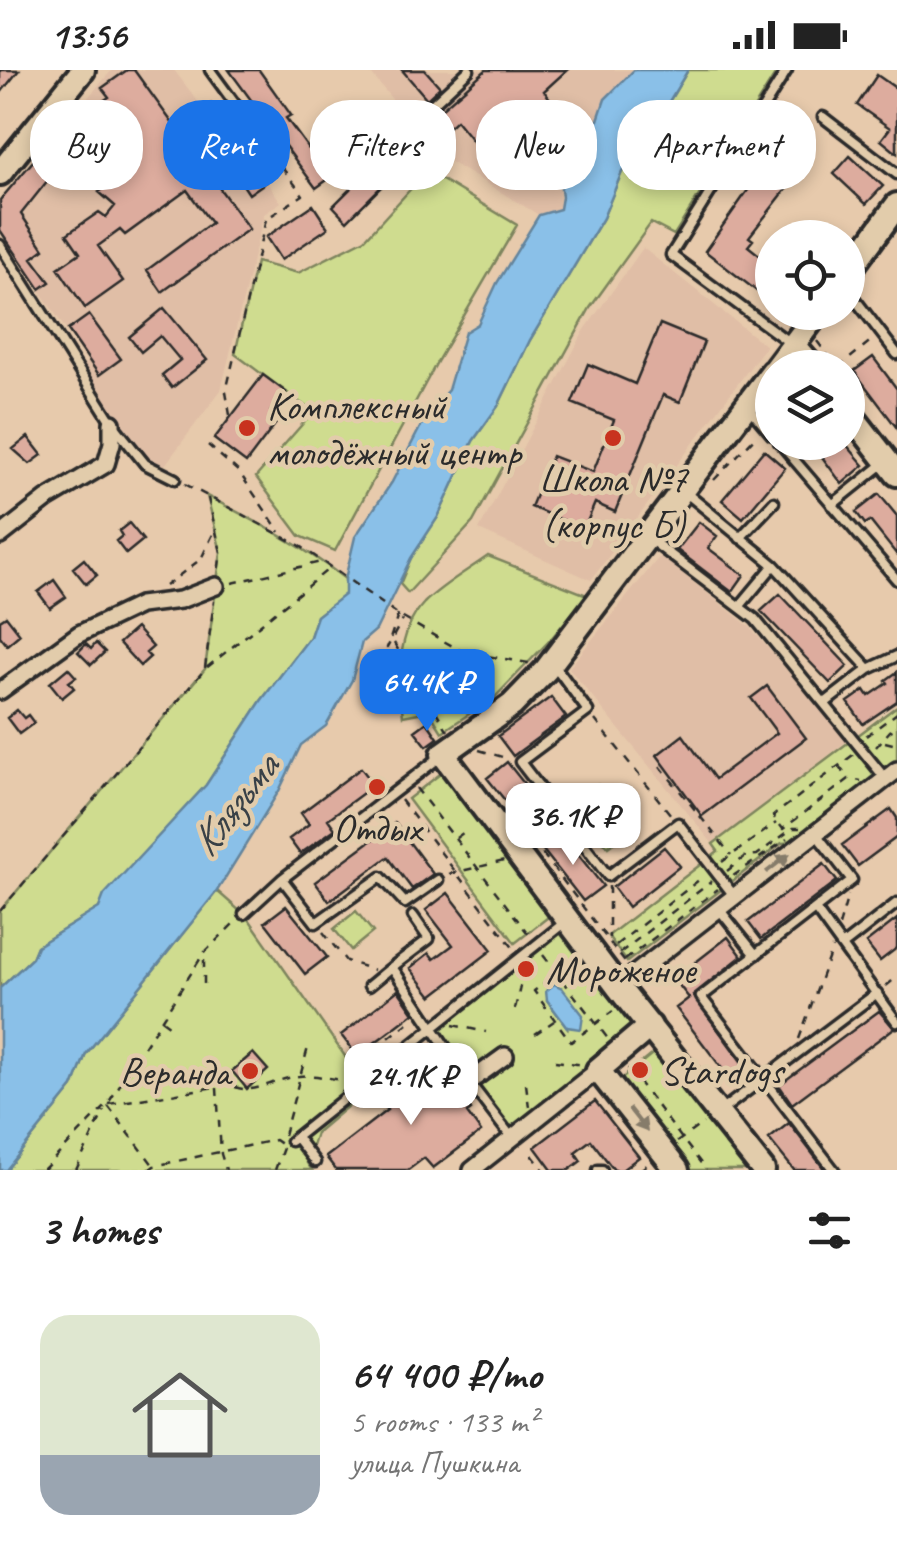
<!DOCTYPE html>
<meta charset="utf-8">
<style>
:root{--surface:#fff;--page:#f2f2f2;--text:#222;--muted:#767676;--line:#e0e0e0;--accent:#1a73e8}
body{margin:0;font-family:Caveat,sans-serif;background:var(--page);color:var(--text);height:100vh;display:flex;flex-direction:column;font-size:38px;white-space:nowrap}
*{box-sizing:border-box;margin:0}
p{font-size:32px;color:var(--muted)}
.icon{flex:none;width:55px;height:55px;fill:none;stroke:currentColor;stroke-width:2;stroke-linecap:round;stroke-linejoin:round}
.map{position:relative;height:1100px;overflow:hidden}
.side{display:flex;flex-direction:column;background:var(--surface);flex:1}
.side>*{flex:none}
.hud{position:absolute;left:30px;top:30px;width:838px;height:90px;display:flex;gap:20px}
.buttons{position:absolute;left:755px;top:150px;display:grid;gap:20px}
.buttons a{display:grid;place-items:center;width:110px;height:110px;border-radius:50%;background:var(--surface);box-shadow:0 5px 15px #0003;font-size:50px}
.price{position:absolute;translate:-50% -85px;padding:0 22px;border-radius:20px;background:#fff;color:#222;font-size:32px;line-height:65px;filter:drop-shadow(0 2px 5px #0008)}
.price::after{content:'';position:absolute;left:50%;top:60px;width:30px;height:22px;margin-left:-15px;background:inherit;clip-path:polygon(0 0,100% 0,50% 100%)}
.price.active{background:var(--accent);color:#fff}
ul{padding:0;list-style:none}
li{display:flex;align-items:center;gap:30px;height:250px;padding:0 40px}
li+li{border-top:2px solid var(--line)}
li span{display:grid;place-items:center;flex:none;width:280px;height:200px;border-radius:30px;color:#555}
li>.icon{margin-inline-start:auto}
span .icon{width:120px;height:120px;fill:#fffc;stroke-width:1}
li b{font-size:42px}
h2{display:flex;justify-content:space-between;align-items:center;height:120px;padding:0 40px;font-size:42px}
.chip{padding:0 35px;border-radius:40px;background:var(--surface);box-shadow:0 5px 15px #0003;font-size:35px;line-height:90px}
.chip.active{background:var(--accent);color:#fff}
.status{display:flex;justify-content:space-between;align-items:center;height:70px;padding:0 50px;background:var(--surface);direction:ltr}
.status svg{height:28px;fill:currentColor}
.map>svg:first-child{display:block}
.built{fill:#e0bea6}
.green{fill:#cfdc8f;stroke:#7d845d;stroke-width:2.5;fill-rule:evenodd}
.water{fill:#8ac0e8;stroke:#64849c;stroke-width:2.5}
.building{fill:#ddac9e;stroke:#2b2b2b;stroke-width:2.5}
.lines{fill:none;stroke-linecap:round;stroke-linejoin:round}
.lane-casing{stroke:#2b2b2b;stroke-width:15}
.street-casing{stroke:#2b2b2b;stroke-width:22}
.secondary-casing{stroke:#2b2b2b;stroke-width:30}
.path{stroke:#2b2b2b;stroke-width:2.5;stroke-dasharray:8 8;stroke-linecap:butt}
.lane{stroke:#e2ccab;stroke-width:8}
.street{stroke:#e2ccab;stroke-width:15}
.secondary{stroke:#e2ccab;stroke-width:22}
.oneway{fill:#867c6b}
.poi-dot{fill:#c8321e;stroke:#e2ccab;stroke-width:4}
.labels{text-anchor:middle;stroke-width:9;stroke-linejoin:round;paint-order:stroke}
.poi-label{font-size:40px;fill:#2b2b2b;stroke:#e2ccab;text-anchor:start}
.water-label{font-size:42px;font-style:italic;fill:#394147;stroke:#e2ccab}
</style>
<div class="status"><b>13:56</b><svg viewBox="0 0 49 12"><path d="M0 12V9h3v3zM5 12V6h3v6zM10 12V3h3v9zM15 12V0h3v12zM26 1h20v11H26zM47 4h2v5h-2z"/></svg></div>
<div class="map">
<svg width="897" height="1100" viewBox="0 0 897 1100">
<rect width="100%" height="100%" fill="#e7caac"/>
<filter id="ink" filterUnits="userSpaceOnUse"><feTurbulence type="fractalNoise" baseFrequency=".01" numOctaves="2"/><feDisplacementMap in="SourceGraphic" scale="20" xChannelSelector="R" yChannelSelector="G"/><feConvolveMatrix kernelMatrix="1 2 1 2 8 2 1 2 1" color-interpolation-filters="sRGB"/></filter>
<g filter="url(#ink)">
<!-- built -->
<path class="built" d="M112,0H174L203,38L211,34L281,132L264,144L221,320L165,395L149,390L81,298L88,292L0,162V129Z
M368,0H634L605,29L598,50L586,59L574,89L559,103L560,139L539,145L437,84Z
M643,178L766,276L591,510L479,460L584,261Z
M660,486L750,557L847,671L713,774L569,598Z"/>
<!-- green -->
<path class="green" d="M688,0H778L674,165L651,153L590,238L473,452L408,523L400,514L411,488L438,447L473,371L498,336L530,270L603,148L622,102L641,78Z
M427,101L517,155L438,290L335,481L300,466L256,407L313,342L235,284L256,192L298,203L365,169Z
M207,426C255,451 302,475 345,509L346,524L317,546L310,567L261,631L206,715L105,825L99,838L37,876L32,888L0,918V841L205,599L221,482Z
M488,486L587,525L550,570L496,626L442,662L429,641L403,646C398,610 396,563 424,533C442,515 467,501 488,486Z
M897,636V692L798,772L782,773L627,892L608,866L718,781L713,774Z
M444,701L552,844L515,873L408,729Z
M598,715L633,758L608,777L574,734Z
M217,821L249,849L368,1019L316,1063L307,1093L312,1100H6L73,1017L86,984Z
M356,841L373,862L351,880L334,859Z
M568,849L650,956L512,1068L434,958ZM554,915L562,918L567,957L547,930Z
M657,980L750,1100H688L619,1011Z"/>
<!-- water -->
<path class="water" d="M634,0H688L641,78L622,102L603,148L530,270L498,336L473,371L438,447L411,488L376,560L362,572L352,610L326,656L301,675L279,721L217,821L86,984L73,1017L6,1100H0V918L32,888L37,876L99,838L104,825L206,715L261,631L310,567L317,546L345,524V509L355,467L392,412L428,342L448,320L465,262L478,254L497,213L539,145L560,139L562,127L559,103L574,89L586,59L598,50L605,29Z
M554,914L562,918L583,945L581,959L567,957L547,930L546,921Z"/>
<!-- building -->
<path class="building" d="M0,0H19L0,24Z
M127,0H134L249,159L162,222L147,200L211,153L187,120L125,165L120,160L98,176L123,211L85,238L58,198L80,183L67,164L99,142L106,147L115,136L99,122L138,94L127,78L121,82L108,64L93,78L90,74L70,95L50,76L85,40L87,42L109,27L102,18Z
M229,0H259L291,45L286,48L330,108L316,118Z
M402,0H425L440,17L427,29Z
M486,0H567L544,21L554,34L488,90L456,50L439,66L426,52Z
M877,5L897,19V83L881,70L890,58L857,35Z
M211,34L266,112L249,124L196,44Z
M779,79L806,99L794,115L791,113L749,167L753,170L748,176L772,195V233L705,181L760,103L756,100L769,83L773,86Z
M388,81L402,96L347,151L333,136Z
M850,86L883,116L866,134L834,104Z
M34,90L52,105L21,144L44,179L32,188L50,212L40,219L0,160V130Z
M313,135L328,158L281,190L266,167Z
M164,238L207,290L172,318L162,305L180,290L160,266L141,282L129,267Z
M89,245L121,289L99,305L68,260Z
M660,254L704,272L680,332L663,325L615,442L595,433L584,459L531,437L552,386L593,402L614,350L572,333L588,294L635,314Z
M873,287L897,319V358L854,301Z
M263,305L286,322L271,341L280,348L246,393L214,369Z
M28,367L42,385L30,394L13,379Z
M811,372H844L864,395L842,414Z
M764,380L785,398L743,448L722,430Z
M879,424L897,446V485L870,451L865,454L856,442Z
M699,452L717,466L708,478L744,505L732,522L677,480Z
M129,453L143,470L126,484L116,471L122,466L119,461Z
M84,489L97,505L86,514L73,498Z
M54,510L66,527L50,538L38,522Z
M780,524L848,596L830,613L761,541Z
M6,546L20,564L7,575L0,566V550Z
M136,558L153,577L146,583L150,587L140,596L119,573Z
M96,573L105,582L91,595L78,582L86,574L91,579Z
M68,598L76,607L69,612L74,618L62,628L50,613Z
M897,602V631L863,654L848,632L865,620L869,626L888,613L886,610Z
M767,616L806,668L702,746L657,685L683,665L715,709L777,663L751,628Z
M551,627L566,647L513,686L498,666Z
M17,640L24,648L28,645L34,653L19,664L7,648Z
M427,652L438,668L427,676L415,661Z
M507,692L548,744L528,759L487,708Z
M361,698L374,715L328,749L335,759L300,784L289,769L309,754L301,743Z
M891,739L897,748V767L858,796L842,775Z
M395,753L433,804L412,819L388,787L329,831L315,812Z
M562,764L603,816L583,831L543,780Z
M664,777L680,796L628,837L613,817Z
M824,794L837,811L761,869L748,852Z
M448,823L492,880L432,926L410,898L429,883L434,889L453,875L426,840Z
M286,836L327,887L305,904L265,852Z
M897,849V878L880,891L866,873Z
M728,867L742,886L693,925L751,1005L736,1017L676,938L689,928L674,909Z
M398,920L414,943L357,986L341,965Z
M879,941L894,958L792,1034L779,1015Z
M253,983L268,1000L247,1019L232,1001Z
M427,994L435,1005L442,1001L471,1040L467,1043L481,1062L433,1098L424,1088L408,1100H336L326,1087L387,1040L379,1030Z
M595,1031L639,1087L622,1100H614L591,1070L575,1082L581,1091L569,1100H552L535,1077Z
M789,1053L825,1100H794L769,1069Z"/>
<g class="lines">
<defs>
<path id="lane" d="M210,0L254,60
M787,0L671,185L790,273
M423,43L469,0
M823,47L897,104
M0,175L112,353L145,394L175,409
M848,220L897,284
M749,338L772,365
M779,372L897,510
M685,422L774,495L869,599
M832,435L883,394
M740,468L774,432
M651,470L755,549L885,708
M739,537L774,495
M555,596L588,641L520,692L608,806L678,753L735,827
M825,633L869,599L897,586
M816,764L852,810L701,927L834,1100
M282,809L316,853L381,807L405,833L438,810
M719,839L756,885
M815,839L897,952
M244,844L282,809L440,687
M413,846L429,869L392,897L469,1012L512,1068
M842,876L897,833
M369,916L392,897
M722,1040L877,923
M296,1067L315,1092
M291,1071L565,852
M598,1100H602"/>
<path id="street" d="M0,466L47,429L106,394L112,373V353
M0,621L79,564L140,535L180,530L216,516
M618,917L897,700
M469,1012L505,986
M472,1100L598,1000"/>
<path id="secondary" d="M0,103L83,0
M848,202L897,135
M793,275L813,298
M776,298L818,242
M848,341L897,404
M650,956L598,1000L677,1100
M763,1100L618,917L443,684L512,635L546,600L772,302"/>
</defs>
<!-- lane casing -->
<use href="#lane" class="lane-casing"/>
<!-- street casing -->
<use href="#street" class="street-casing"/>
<!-- secondary casing -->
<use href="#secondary" class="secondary-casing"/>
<!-- path -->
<path class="path" d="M817,271L836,296
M838,298L873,269
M848,311L862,329
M230,345L226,322L266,149L303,125L261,70
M208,375L239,402L280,462
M714,410L757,365
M185,414L299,475L403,548L463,582L529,593
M208,428L221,482L218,503
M232,513L321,492
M165,516L201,489L215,460
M398,545L387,578L402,550
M394,573L448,661
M205,598L214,531
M595,650L671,745
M866,666L897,643
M885,672L897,675
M876,677L890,661L897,658
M479,680L509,689
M853,685L773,746L783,759L849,709L861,711
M660,696L731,785
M839,696L848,708
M416,718L530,866
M401,730L514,879
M523,758L627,895
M456,768L467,760
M537,773L558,756
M722,792L776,753
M727,801L746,786L757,785L793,758H800
M449,804L504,791
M733,806L787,769
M609,816V868
M0,841L205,599L331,497
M839,856L848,825
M323,862L346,891L374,900
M616,875L704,806
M620,883L712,811
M543,885L609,970
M575,890L534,921L571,972L613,941
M625,890L718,819
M204,914V884
M886,916L897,907
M515,939L521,912
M162,950L173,958
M453,955L486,962
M535,964L554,951
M799,969L832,878
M555,991L584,995
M628,998L706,1100
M363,1001L360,990L412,950
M216,1002L221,1084L226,1100
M222,1008C248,1033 269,1009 299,1006C314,1004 333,1009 348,1011
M526,1014L529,1037
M109,1034L215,1017
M108,1036L157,1100
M284,1065L309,974
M677,1072L703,1053
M532,1085L544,1100
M43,1100L107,1035L204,883L237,850
M76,1100L104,1041
M149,1100L154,1096L275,1070L282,1075
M275,1100L283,1078
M640,1100L651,1092"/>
<!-- lane -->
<use href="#lane" class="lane"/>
<!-- street -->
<use href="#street" class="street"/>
<!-- secondary -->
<use href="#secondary" class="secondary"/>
</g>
<!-- one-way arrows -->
<defs><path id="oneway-solid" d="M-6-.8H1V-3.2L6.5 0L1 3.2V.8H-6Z" transform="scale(2.5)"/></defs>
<g class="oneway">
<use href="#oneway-solid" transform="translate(778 793) rotate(-38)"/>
<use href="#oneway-solid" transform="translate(638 1050) rotate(52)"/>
</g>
</g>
<!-- markers -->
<g class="poi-dot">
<circle cx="247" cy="358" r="10"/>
<circle cx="613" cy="368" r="10"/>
<circle cx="377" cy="717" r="10"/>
<circle cx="526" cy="899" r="10"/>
<circle cx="640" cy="1000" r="10"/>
<circle cx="250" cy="1001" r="10"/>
</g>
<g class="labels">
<!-- poi labels -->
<g class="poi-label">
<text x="267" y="349">Комплексный<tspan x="267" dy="46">молодёжный центр</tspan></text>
<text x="613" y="422" text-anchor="middle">Школа №7<tspan x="613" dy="46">(корпус Б)</tspan></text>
<text x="377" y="771" text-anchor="middle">Отдых</text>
<text x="546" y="913">Мороженое</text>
<text x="660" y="1014">Stardogs</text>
<text x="230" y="1015" text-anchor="end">Веранда</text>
</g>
<!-- water labels -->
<g class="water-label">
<text transform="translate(233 734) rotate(-52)" y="15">Клязьма</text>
</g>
</g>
</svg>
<div class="buttons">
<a><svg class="icon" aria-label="locate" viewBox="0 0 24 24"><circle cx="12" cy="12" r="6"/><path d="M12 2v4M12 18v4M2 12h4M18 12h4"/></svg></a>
<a><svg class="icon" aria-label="layers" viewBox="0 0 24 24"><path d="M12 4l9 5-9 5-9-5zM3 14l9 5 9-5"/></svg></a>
</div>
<b class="price active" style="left:427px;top:664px">64.4K ₽</b>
<b class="price" style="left:573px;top:798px">36.1K ₽</b>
<b class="price" style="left:411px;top:1058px">24.1K ₽</b>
<div class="hud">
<a class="chip">Buy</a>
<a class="chip active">Rent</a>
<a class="chip">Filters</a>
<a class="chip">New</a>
<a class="chip">Apartment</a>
</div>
</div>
<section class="side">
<h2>3 homes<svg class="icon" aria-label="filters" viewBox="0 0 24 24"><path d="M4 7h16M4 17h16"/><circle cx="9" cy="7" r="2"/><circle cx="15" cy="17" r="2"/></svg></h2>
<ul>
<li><span style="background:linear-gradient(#dfe7d0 70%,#9aa5b1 0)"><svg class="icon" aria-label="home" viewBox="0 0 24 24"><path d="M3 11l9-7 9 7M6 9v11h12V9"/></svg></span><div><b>64 400 ₽/mo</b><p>5 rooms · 133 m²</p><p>улица Пушкина</p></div></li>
</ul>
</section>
